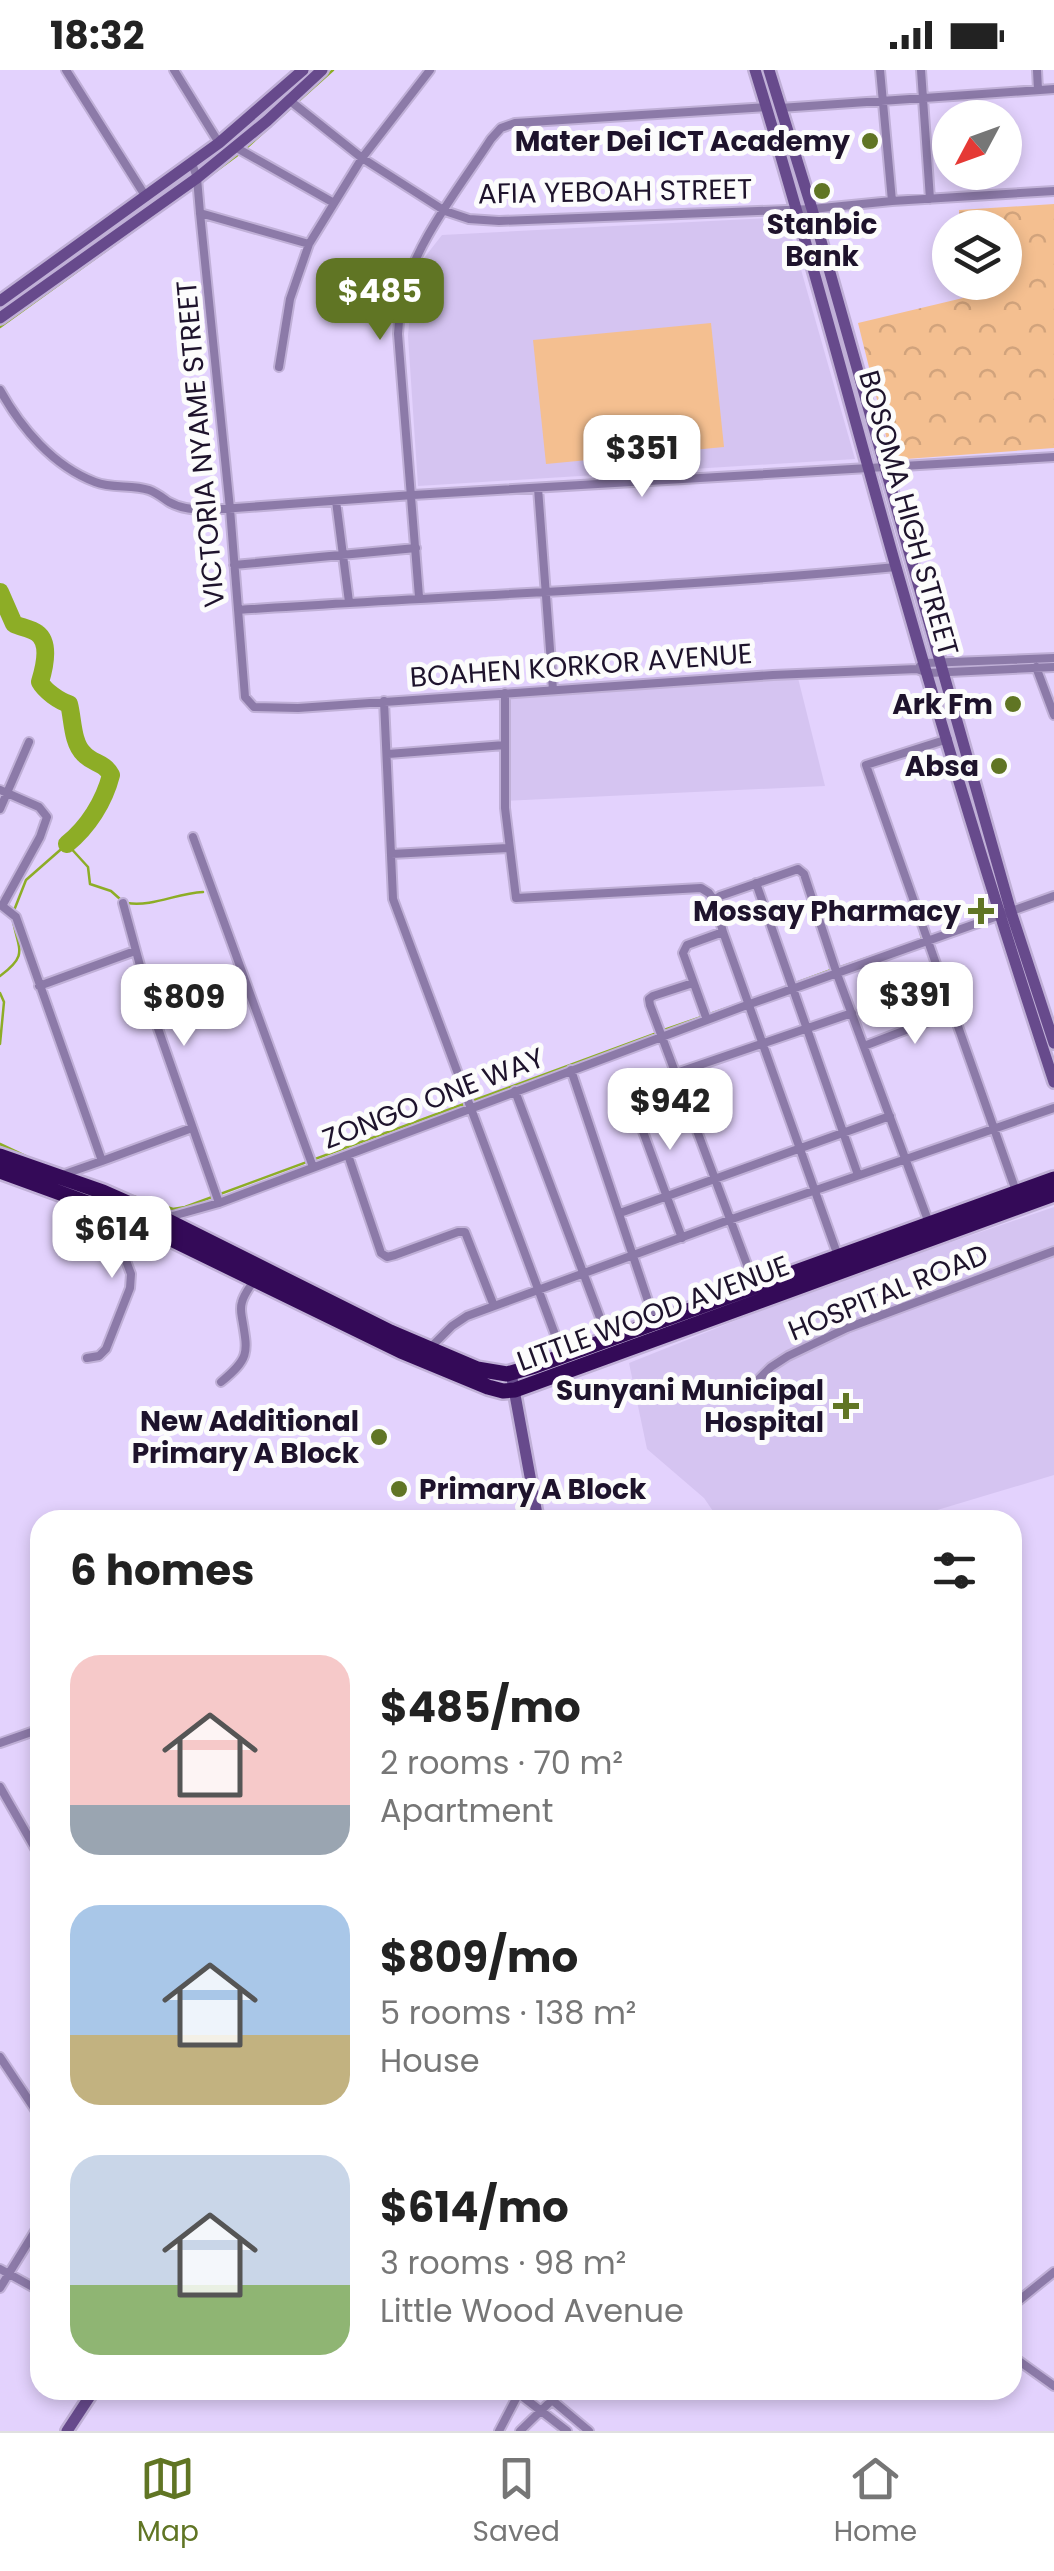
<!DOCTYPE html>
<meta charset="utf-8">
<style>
:root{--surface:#fff;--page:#f6f6f6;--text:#222;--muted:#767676;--line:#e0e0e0;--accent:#607524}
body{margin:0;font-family:Poppins,sans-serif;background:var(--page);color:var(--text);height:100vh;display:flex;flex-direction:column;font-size:38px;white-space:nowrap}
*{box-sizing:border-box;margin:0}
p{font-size:32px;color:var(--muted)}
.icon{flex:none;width:55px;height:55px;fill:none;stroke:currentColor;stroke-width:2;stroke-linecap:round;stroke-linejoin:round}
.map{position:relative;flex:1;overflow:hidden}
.side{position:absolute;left:30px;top:1440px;width:992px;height:890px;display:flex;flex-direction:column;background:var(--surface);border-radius:30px;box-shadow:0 5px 15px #0003}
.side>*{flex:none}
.needle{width:65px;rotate:229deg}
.tools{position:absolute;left:932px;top:30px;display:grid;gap:20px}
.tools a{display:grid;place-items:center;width:90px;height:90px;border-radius:50%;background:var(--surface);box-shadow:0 5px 15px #0003;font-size:50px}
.price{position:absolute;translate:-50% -85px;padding:0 22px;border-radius:20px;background:#fff;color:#222;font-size:32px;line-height:65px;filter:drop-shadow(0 2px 5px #0008)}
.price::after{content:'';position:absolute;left:50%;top:60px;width:30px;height:22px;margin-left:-15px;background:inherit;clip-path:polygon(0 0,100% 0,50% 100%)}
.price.on{background:var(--accent);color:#fff}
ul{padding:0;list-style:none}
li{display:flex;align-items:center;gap:30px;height:250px;padding:0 40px}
li span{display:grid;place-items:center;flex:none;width:280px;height:200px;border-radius:30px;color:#555}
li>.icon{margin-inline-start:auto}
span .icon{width:120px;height:120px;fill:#fffc;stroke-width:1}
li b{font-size:42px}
h2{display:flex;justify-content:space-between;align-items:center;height:120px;padding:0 40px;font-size:42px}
.status{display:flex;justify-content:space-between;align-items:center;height:70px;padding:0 50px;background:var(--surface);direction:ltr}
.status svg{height:28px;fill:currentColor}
.tabs{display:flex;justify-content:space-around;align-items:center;height:140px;border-top:2px solid var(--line);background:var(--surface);font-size:28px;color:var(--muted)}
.tabs a{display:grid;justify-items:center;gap:5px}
.tabs .on{color:var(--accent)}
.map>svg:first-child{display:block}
.built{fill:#d5c4f1}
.green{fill:#f4bf90}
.park{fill:url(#park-crowns)}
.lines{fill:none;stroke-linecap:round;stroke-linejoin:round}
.stream{stroke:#8dad26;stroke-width:2.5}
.river{stroke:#8dad26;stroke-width:18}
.street-casing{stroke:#c0b0d7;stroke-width:12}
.secondary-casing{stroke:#c0b0d7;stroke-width:16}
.highway-casing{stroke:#c0b0d7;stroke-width:20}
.street{stroke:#8c7aa8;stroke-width:8}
.secondary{stroke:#674a8c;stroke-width:11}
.highway{stroke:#340a58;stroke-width:15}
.poi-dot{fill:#607524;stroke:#fcfcfc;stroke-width:4}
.labels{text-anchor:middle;stroke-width:10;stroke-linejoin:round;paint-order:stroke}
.poi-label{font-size:28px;font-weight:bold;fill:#1e132c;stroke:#fcfcfc;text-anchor:end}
.street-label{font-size:28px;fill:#1e132c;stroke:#fcfcfc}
</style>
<div class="status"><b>18:32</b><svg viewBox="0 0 49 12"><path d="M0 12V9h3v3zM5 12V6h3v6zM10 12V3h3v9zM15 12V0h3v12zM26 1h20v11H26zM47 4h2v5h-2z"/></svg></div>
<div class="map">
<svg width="1054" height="2361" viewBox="0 0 1054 2361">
<defs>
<pattern id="park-crowns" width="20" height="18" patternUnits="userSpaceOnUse" patternTransform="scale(2.5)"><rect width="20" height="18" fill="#f4bf90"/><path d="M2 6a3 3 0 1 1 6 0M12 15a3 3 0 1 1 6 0" fill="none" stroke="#d1a37c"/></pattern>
</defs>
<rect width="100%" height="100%" fill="#e3d2fd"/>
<!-- built -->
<path class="built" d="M786,147L855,389L418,416L408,266L412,218L424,188L442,165Z
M798,608L825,716L500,731L506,624Z
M1054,1137V1405L904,1450H719L704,1428L647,1379L629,1293L820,1217Z"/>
<!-- green -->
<path class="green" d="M711,253L724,377L546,394L533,270Z"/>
<!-- park -->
<path class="park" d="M1054,134V378L892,390L858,253L963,228V213L1005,212V158L960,157L959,140Z"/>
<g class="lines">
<!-- stream -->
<path class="stream" d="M245,79L333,0
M201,112L239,84
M0,257L194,117
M127,833C153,837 177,823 203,822
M13,843L26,810L67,774L88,797L90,814L111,821L120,829
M838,898L922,869L919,856
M0,906C28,885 19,881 13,851
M796,913L831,900
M0,923L4,932L0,974
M664,960L770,923
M472,1031L657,963
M0,1074L36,1091
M123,1123L173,1139L185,1137L464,1034"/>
<!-- river -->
<path class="river" d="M0,522L14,554C21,557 32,559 37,563C51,573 44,599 40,612C45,621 59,631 69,634C73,649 72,673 84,684C93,694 104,692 111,705C104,732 88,757 67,774"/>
<defs>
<path id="street" d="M66,0L146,127
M174,0L219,73
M880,0L892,131
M921,0L930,129
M1037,0L1038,20
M289,30L362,88L445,141L469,149L499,151L812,139L892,131L1054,121
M780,38L1054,19
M235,77L334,133
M192,93L197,108L200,143L230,439L245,627L254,637L298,638L773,605L917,599L928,603L1054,597
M200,143L309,174L362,88L430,0
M279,297L290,229L309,174
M0,320C21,358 53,396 95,412C112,419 132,414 149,420C157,423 163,428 169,432C181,439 194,440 208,440L413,425L1054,387
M538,418L553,620
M336,431L349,532
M234,495L416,478
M419,527L398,264C399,254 399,243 401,233C412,176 460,117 491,69L501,58L515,53L767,37
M238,540C457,525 677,518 896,497
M920,596L925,593L1054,588
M1036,597L1054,645
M505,623V738L516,828L701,818L709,823L714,830
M384,631L393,829L563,1286
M948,669L866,695L1017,1124
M388,684L505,675
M0,720L39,737L47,747L40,767L2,836L16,847L102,1091L62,1105
M0,739L29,672
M193,767L313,1097
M391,784L508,778
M756,813L858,1105
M123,833L154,947L219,1133
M693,913L653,926L649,929L650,935L755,1216
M39,916L135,881
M707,950L683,883L687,875L723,862
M864,976L953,942
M571,1000L655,1252
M515,1021L608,1269
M348,1085L381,1183L387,1187L395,1185L458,1162H465L494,1236
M102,1091L192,1058
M620,1143L890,1046
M169,1147L219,1133L747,935L1054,826
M682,1168L641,1056L633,1020L644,1014L852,943
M838,1186L723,862L714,830L720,826L798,799L804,804L837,904L929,1153
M431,1277L452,1256L467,1246L729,1150L1054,1038
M87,1288L99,1286L106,1279L130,1218L131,1204L122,1180L126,1147
M221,1312C250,1288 248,1283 242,1248C241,1242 240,1238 242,1232C244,1224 250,1217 254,1210
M748,1320L771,1297L788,1286L847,1258L1054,1181
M37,1478L40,1487
M0,1673L40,1659
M0,1717L40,1787
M0,1987L40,2047
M0,2199L40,2221
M0,2218L40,2153
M1012,2236L1054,2202
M1012,2286L1054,2316
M514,2320L567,2361
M540,2320L589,2361
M499,2361L520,2321
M520,2361L552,2330"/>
<path id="secondary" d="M755,0C806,165 849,331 896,497C945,670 998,842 1054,1012
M769,0L812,139L1011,842L1054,973
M0,231L219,73L303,0
M0,248L197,108L267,51L322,0
M511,1303L538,1450
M67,2361L94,2320"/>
<path id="highway" d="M0,1086L103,1122L164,1149L390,1262L477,1299L507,1304L535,1296L1054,1109
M0,1101L126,1147L401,1281L488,1317L503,1321L515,1320L1054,1124"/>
</defs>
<!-- street casing -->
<use href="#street" class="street-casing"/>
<!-- secondary casing -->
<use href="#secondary" class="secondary-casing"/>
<!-- highway casing -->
<use href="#highway" class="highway-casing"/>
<!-- street -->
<use href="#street" class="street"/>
<!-- secondary -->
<use href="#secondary" class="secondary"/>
<!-- highway -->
<use href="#highway" class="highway"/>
</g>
<!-- markers -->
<g class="poi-dot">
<circle cx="870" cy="71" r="10"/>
<circle cx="822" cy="121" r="10"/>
<circle cx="1013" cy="634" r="10"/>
<circle cx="999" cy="696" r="10"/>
<path d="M976 826h10v10h10v10h-10v10h-10v-10h-10v-10h10z"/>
<path d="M841 1321h10v10h10v10h-10v10h-10v-10h-10v-10h10z"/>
<circle cx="379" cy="1367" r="10"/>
<circle cx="399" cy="1419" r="10"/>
</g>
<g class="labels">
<!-- poi labels -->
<g class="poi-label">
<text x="850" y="81">Mater Dei ICT Academy</text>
<text x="822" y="164" text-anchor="middle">Stanbic<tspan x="822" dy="32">Bank</tspan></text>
<text x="993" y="644">Ark Fm</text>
<text x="979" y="706">Absa</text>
<text x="961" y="851">Mossay Pharmacy</text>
<text x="824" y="1330">Sunyani Municipal<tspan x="824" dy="32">Hospital</tspan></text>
<text x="359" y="1361">New Additional<tspan x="359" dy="32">Primary A Block</tspan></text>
<text x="419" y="1429" text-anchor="start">Primary A Block</text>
</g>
<!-- street labels -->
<g class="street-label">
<text transform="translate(615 121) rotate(-1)" y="10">AFIA YEBOAH STREET</text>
<text transform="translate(200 374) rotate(-95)" y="10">VICTORIA NYAME STREET</text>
<text transform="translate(909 443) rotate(74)" y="10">BOSOMA HIGH STREET</text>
<text transform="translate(581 595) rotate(-4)" y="10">BOAHEN KORKOR AVENUE</text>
<text transform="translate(433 1028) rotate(-21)" y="10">ZONGO ONE WAY</text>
<text transform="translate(888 1222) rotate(-22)" y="10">HOSPITAL ROAD</text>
<text transform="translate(653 1243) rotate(-20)" y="10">LITTLE WOOD AVENUE</text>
</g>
</g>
</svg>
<div class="tools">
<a><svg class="needle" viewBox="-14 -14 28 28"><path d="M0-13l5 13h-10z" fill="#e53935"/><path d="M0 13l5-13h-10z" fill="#767676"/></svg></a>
<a><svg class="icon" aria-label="layers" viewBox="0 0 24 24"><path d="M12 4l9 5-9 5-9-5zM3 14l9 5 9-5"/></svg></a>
</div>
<b class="price on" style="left:380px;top:273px">$485</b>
<b class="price" style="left:642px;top:430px">$351</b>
<b class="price" style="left:915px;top:977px">$391</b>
<b class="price" style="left:184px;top:979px">$809</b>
<b class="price" style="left:670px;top:1083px">$942</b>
<b class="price" style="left:112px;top:1211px">$614</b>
<section class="side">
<h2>6 homes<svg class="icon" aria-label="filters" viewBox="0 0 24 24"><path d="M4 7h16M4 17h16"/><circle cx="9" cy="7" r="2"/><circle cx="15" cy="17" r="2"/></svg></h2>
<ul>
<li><span style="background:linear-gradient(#f6c9c9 75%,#9aa5b1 0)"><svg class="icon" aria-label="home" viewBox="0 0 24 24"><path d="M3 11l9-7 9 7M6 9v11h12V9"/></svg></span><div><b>$485/mo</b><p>2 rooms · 70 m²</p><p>Apartment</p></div></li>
<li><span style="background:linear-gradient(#a9c7e8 65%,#c2b280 0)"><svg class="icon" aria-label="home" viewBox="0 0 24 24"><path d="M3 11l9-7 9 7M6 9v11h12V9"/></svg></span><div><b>$809/mo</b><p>5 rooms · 138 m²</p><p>House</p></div></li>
<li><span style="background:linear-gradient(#c9d6e8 65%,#8fb573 0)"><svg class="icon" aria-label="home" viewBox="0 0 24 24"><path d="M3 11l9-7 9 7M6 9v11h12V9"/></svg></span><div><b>$614/mo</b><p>3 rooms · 98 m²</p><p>Little Wood Avenue</p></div></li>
</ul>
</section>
</div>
<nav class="tabs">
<a class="on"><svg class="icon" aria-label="map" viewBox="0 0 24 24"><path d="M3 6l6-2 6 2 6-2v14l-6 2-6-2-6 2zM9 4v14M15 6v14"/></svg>Map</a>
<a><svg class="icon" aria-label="saved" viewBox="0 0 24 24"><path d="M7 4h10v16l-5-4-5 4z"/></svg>Saved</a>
<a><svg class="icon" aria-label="home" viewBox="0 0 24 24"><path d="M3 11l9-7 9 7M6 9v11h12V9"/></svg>Home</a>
</nav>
